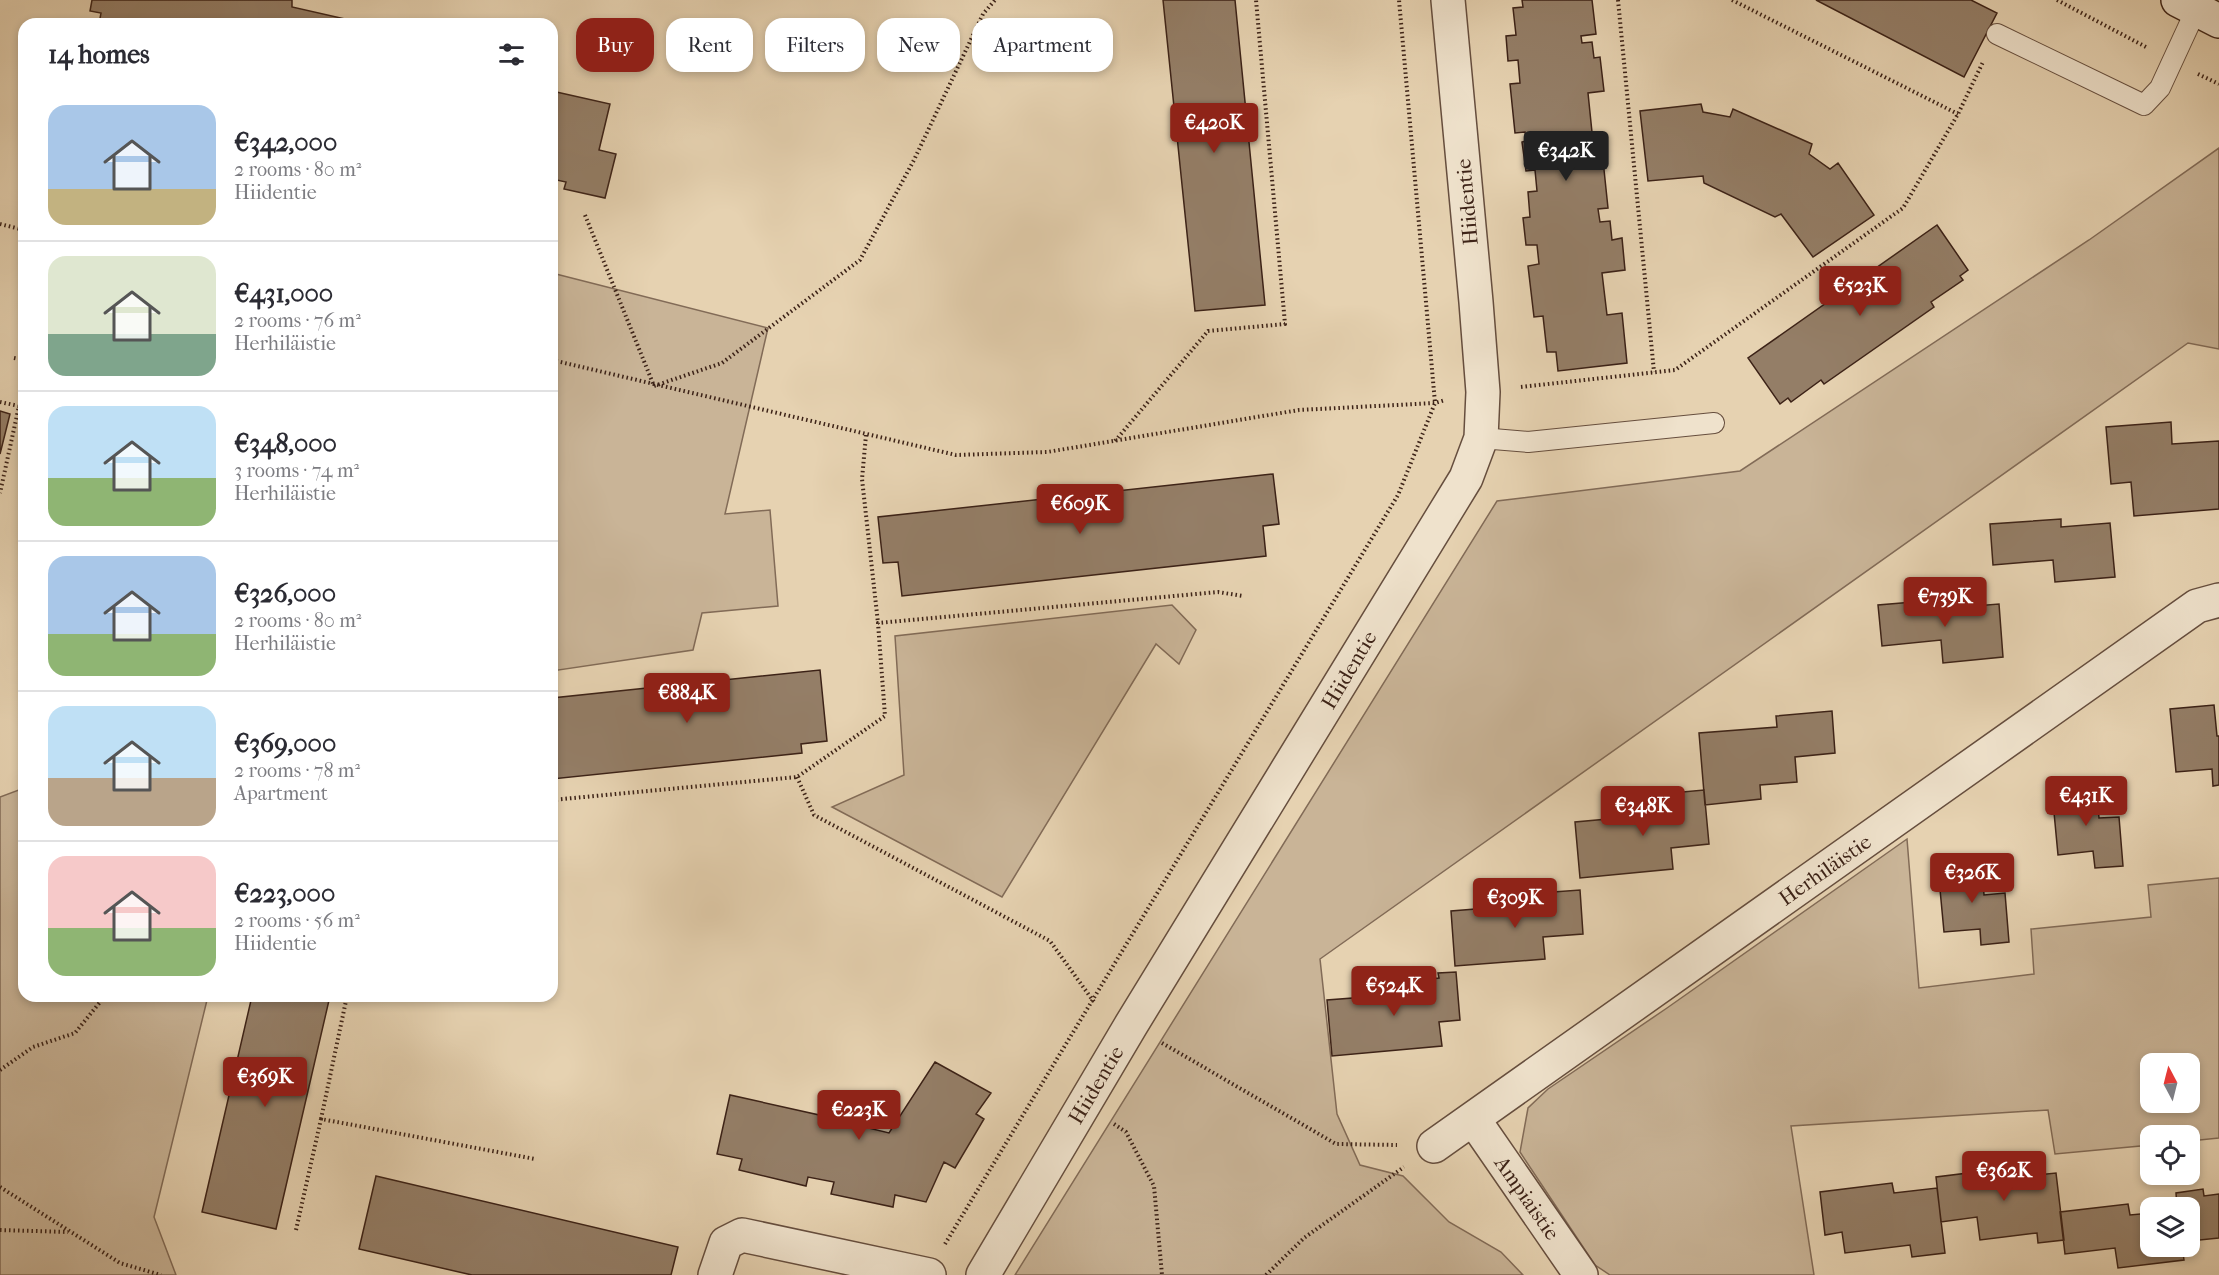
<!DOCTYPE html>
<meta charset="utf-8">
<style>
:root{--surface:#fff;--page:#f7f7f7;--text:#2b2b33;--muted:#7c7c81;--line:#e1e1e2;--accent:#8f2418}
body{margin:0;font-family:"IM FELL French Canon",serif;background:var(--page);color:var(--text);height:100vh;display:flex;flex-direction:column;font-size:22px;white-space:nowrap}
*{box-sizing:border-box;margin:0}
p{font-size:20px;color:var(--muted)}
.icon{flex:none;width:33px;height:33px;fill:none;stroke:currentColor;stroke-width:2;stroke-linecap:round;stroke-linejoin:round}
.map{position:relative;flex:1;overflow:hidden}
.panel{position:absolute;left:18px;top:18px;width:540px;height:984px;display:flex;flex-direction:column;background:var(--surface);border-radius:18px;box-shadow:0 3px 9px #0003}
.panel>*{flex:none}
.top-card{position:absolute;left:576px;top:18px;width:570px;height:54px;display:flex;gap:12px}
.needle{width:39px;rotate:353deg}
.fabs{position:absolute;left:2140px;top:1053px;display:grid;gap:12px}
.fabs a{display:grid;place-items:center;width:60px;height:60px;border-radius:12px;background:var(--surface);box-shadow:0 3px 9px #0003;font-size:30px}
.price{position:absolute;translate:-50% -51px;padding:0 14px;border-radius:6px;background:var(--accent);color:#fff;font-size:20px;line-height:39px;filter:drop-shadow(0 2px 3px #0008)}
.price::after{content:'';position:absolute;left:50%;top:36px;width:18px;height:14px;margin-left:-9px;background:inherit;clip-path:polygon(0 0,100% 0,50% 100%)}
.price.active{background:#222;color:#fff}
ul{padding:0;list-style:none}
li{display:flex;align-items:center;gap:18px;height:150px;padding:0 30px}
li+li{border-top:2px solid var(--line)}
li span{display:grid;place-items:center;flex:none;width:168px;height:120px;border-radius:18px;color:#555}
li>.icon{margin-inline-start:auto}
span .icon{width:72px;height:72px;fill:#fffc;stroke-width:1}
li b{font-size:26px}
h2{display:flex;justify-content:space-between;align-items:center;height:72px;padding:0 30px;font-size:26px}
.pill{padding:0 21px;border-radius:18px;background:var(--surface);box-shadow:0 3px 9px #0003;font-size:21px;line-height:54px}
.pill.active{background:var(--accent);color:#fff}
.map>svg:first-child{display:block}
.green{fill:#c9b497;stroke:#826b57;stroke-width:1.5;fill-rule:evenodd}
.building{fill:#947e67;stroke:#3c2217;stroke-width:1.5}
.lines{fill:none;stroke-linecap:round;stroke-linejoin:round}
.lane-casing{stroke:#664e3e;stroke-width:22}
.street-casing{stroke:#664e3e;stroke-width:36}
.secondary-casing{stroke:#3c2217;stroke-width:36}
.path{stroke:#3c2217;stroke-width:4;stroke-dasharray:1.5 3;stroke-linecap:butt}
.lane{stroke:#efe2cc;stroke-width:20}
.street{stroke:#efe2cc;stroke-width:33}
.secondary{stroke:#efe2cc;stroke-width:33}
.labels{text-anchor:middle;stroke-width:6;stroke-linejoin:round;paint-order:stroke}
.street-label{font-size:21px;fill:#3c2217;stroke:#efe2cc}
</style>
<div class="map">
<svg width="2219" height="1275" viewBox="0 0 2219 1275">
<rect width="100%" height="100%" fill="#e6d2b1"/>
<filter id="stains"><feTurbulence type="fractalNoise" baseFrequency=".00333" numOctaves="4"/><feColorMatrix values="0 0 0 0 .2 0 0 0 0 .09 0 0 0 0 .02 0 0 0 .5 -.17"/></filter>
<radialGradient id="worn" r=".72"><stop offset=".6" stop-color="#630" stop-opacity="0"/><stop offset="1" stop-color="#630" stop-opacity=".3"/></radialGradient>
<!-- green -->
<path class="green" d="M2219,148V349L2188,343L1320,959L1337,1114L1360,1165L1403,1176L1449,1222L1501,1252L1523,1275H1015L1497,501L1740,471L2089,240Z
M552,273L768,328L725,514L770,510L778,606L702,613L693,650L552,671Z
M1172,605L1196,630L1179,664L1156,644L1002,897L832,807L904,775L895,636Z
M24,788V996H208L154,1217L176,1275H0V797Z
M1907,839L1919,988L2034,974L2031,929L2151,917L2148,885L2219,878V1138L2190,1141V1136H2151V1145L2055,1154L2048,1110L1791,1126L1814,1275H1610L1595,1265L1520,1152L1528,1108L1548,1089L1667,1008ZM2151,1064H2190V1102H2151Z"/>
<!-- building -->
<path class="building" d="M92,0H292V7L367,24H99L101,13L90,11Z
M1163,0H1235L1265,305L1195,311Z
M1522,0H1592L1596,34L1581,36L1582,43L1592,42L1594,58L1600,57L1604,91L1588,93L1593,142L1601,141L1608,208L1598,209L1600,222L1610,221L1612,240L1622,238L1625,270L1602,273L1607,315L1622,313L1627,363L1558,371L1556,352H1547L1543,316L1534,317L1528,266L1539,264L1537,245H1526L1523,218L1530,217L1528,192L1537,191L1535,170L1526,171L1522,142L1526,141L1525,132L1515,133L1510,84L1520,83L1518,60L1508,61L1506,36L1516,35L1513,8L1523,7Z
M1816,0H1971L1997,13L1964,77Z
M552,91L610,104L599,150L616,154L605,198L564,189L566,182L552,179Z
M1701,104L1703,112L1730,117L1733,109L1812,144L1809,154L1830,169L1838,163L1874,215L1813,257L1781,214L1775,217L1704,183L1703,176L1648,181L1640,111Z
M1937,225L1968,270L1960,276L1963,280L1931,302L1934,307L1824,384L1821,380L1791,402L1788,398L1780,404L1748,358Z
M0,411L10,414L0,454Z
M2171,422L2172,444L2219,441V509L2134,516L2131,482L2111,484L2106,427Z
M1273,474L1279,524L1263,526L1266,556L902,596L898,562L883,563L878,517Z
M2061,519V527L2110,523L2115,577L2055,582L2053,560L1993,565L1990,524Z
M1949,599L1950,608L1999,604L2003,657L1943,663L1941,640L1882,646L1878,605Z
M820,670L827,741L801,744L802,753L552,779V698Z
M2214,705L2217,736H2219V785L2213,786L2212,769L2176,772L2170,709Z
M1832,711L1835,753L1795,757L1797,782L1760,785L1761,799L1705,805L1699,733L1777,727L1776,716Z
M2096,787L2099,818L2119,817L2123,866L2095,868L2093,851L2058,855L2052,791Z
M1704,790L1709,844L1671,848L1673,869L1580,878L1575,822L1652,815L1650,795Z
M1982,864L1984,895L2005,893L2009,942L1981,945L1980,929L1944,932L1938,868Z
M1580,890L1583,934L1543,937L1545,959L1455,966L1451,911L1527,905L1526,894Z
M1456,972L1460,1020L1439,1022L1442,1046L1332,1056L1327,1000L1379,996L1378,984L1439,978L1438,973Z
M252,996H330L276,1229L202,1212Z
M935,1062L991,1093L976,1114L984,1119L955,1168L944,1162L926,1202L895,1195L893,1207L831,1194L834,1182L808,1177L806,1186L739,1170L742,1159L717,1154L730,1095L824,1116L829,1093L861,1102L856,1125L889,1133Z
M2023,1158L2026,1176L2056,1173L2064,1240L2038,1243L2037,1233L1980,1240L1977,1217L1941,1222L1936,1177L1992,1170L1991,1162Z
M376,1176L678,1247L671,1275H472L359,1249Z
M1892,1183L1894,1193L1937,1188L1945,1253L1912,1257L1910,1245L1845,1253L1842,1232L1825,1235L1820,1192Z
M2203,1189L2204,1196L2219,1194V1238L2190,1241V1208H2177L2176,1193Z
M2128,1204L2130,1215L2151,1213V1246H2182L2184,1260L2118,1268L2115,1248L2065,1254L2060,1212Z"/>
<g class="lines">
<defs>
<path id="lane" d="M1997,34L2144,105L2160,88L2196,10
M1481,438L1528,442L1714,423"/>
<path id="street" d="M1474,1120L1581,1275
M1434,1146L2197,606L2219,600
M715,1275L726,1243L742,1235L929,1275
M983,1275L1131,1025L1466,478L1481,438L1483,392L1476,302L1448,0"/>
<path id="secondary" d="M2178,0L2219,21"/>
</defs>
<!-- lane casing -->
<use href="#lane" class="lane-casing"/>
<!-- street casing -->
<use href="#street" class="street-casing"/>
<!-- secondary casing -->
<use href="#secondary" class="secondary-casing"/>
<!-- path -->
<path class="path" d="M1618,0L1654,372
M1732,0L1958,114
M2057,0L2146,47
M2198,74L2219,84
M585,215L654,386L722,363L860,260L914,160L983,14L995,0
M0,224L24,230
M14,358L24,360
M552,360L956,455L1047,452L1299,410L1435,403L1445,400
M1521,387L1675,370L1903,208L1958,114L1983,62
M0,402L19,406L0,493
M866,435L862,479L878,623
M1115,441L1208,331L1285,324L1256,0
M797,777L814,815L1050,941L1094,1002
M552,800L797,777L885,716L878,623L1218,592L1243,596
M1162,1043L1336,1144L1397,1145
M0,1070L33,1047L75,1033L105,996
M321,1119L347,996
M1114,1124L1126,1132L1154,1186L1162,1275
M0,1187L120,1263L161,1275
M0,1230L68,1232
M296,1230L321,1119L535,1159
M945,1244L1398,495L1435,403L1399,0
M1266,1275L1304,1238L1404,1167"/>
<!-- lane -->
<use href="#lane" class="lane"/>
<!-- street -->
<use href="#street" class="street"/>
<!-- secondary -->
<use href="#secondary" class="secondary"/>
</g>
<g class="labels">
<!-- street labels -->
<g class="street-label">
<text transform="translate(1467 202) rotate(-95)" y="7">Hiidentie</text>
<text transform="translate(1349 670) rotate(-59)" y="7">Hiidentie</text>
<text transform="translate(1825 870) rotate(-35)" y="7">Herhiläistie</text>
<text transform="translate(1096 1085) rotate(-59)" y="7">Hiidentie</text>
<text transform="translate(1527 1198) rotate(55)" y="7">Ampiaistie</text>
</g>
</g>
<rect width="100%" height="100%" filter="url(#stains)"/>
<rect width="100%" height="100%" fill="url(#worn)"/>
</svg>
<div class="fabs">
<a><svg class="needle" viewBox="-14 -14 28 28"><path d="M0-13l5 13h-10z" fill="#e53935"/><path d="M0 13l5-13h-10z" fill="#7c7c81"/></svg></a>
<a><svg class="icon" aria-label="locate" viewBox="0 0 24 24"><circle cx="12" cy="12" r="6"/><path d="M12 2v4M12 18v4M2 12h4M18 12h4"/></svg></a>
<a><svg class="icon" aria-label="layers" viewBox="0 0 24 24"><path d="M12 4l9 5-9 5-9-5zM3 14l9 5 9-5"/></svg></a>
</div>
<b class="price" style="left:1214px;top:154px">€420K</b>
<b class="price active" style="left:1566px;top:182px">€342K</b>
<b class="price" style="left:1860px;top:317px">€523K</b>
<b class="price" style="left:1080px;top:535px">€609K</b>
<b class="price" style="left:1945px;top:628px">€739K</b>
<b class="price" style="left:687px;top:724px">€884K</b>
<b class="price" style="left:2086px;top:827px">€431K</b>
<b class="price" style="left:1643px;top:837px">€348K</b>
<b class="price" style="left:1972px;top:904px">€326K</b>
<b class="price" style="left:1515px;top:929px">€309K</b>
<b class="price" style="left:1394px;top:1017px">€524K</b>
<b class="price" style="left:265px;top:1108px">€369K</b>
<b class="price" style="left:859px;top:1141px">€223K</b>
<b class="price" style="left:2004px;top:1202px">€362K</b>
<div class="top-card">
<a class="pill active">Buy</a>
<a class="pill">Rent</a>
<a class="pill">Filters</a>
<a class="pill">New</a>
<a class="pill">Apartment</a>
</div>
<section class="panel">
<h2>14 homes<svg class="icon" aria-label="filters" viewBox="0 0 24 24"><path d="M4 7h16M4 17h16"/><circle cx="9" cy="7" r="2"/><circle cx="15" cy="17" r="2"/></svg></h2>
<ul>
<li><span style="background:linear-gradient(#a9c7e8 70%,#c2b280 0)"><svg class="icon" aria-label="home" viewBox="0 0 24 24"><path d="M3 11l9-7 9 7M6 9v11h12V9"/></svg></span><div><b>€342,000</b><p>2 rooms · 80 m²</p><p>Hiidentie</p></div></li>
<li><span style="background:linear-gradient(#dfe7d0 65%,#7fa58c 0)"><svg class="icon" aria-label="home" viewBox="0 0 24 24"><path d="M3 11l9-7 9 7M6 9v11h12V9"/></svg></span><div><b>€431,000</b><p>2 rooms · 76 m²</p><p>Herhiläistie</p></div></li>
<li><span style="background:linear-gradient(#bfe0f5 60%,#8fb573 0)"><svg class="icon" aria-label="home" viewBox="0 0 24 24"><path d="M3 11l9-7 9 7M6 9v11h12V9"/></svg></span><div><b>€348,000</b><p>3 rooms · 74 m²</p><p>Herhiläistie</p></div></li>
<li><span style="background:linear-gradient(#a9c7e8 65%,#8fb573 0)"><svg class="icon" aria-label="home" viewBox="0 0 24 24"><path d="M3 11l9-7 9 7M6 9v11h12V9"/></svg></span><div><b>€326,000</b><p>2 rooms · 80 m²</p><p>Herhiläistie</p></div></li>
<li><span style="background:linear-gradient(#bfe0f5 60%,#b9a48a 0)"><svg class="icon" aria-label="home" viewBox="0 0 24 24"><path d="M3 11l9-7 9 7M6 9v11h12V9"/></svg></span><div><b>€369,000</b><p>2 rooms · 78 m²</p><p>Apartment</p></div></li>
<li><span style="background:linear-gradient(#f6c9c9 60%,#8fb573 0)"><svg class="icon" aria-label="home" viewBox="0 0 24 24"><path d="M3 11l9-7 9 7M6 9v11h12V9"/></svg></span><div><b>€223,000</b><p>2 rooms · 56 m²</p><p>Hiidentie</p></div></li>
</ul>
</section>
</div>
